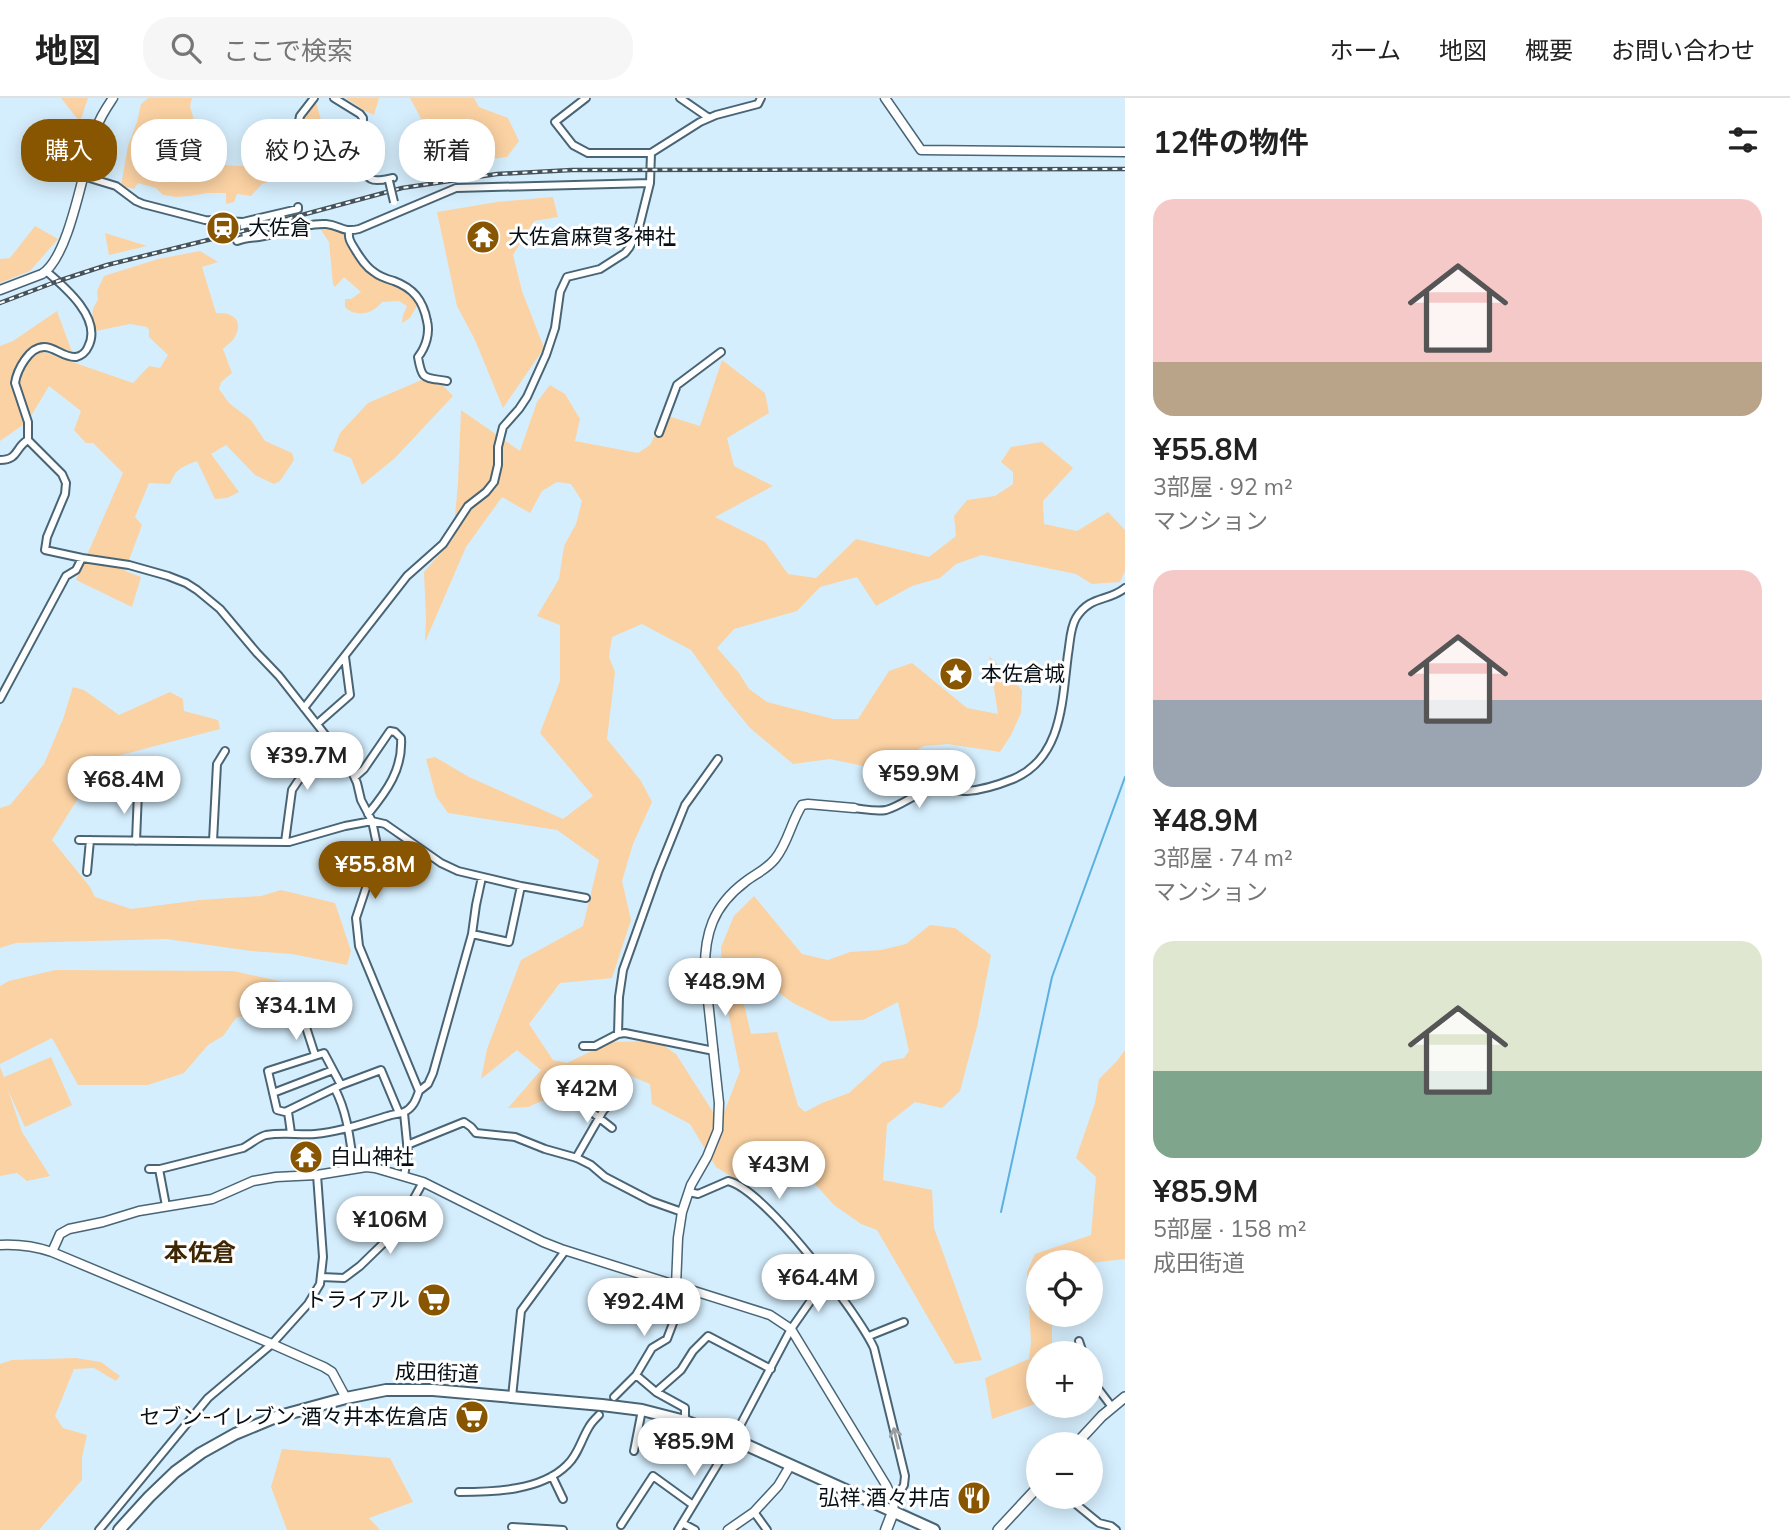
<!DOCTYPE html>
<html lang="ja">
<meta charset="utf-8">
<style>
:root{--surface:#fff;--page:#f6f6f6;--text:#222;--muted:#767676;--line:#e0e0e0;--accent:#850}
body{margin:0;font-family:Mulish,"Noto Sans JP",sans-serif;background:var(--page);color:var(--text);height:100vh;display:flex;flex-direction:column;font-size:26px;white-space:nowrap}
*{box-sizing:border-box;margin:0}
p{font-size:23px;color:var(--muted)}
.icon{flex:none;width:38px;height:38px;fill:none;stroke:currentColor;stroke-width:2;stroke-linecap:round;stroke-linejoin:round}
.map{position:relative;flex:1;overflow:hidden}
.details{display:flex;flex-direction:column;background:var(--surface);width:665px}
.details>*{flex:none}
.banner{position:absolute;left:21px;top:21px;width:665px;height:63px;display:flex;gap:14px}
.buttons{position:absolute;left:1026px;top:1152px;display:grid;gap:14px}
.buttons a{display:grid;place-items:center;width:77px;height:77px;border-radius:50%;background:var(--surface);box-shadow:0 4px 18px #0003;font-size:35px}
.price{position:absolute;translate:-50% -60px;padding:0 16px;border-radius:24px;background:#fff;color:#222;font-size:23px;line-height:46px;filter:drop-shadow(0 2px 4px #0008)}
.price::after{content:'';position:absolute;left:50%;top:42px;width:21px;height:16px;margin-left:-10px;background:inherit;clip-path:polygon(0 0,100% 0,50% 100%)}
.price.active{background:var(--accent);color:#fff}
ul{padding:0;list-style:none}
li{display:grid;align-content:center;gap:14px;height:371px;padding:0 28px}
li span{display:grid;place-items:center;height:217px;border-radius:21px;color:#555}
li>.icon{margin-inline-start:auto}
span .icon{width:126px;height:126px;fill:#fffc;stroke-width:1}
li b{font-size:30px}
h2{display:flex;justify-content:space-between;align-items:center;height:84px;padding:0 28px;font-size:30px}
.chip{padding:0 24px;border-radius:28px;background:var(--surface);box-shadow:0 4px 18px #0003;font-size:24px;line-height:63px}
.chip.active{background:var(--accent);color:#fff}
header{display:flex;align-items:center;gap:42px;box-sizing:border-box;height:98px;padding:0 35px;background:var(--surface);border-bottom:2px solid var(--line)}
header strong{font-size:33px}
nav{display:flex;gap:38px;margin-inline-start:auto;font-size:24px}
.search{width:490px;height:63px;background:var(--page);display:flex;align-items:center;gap:18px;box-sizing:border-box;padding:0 24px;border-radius:28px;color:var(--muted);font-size:26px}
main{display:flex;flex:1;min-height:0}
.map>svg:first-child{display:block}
.green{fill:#fbd2a3;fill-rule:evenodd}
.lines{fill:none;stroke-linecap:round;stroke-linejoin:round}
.stream{stroke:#5ab0df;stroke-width:2}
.minor-casing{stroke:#496575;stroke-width:10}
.tertiary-casing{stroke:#496575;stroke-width:11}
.secondary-casing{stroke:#496575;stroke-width:12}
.primary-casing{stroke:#496575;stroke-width:13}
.trunk-casing{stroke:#496575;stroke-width:14}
.minor{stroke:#fff;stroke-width:6}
.tertiary{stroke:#fff;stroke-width:8}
.secondary{stroke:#fff;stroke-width:9}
.primary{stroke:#fff;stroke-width:10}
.trunk{stroke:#fff;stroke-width:10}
.rail-casing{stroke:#45535c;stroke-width:4.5}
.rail{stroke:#fff;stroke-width:2;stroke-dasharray:5;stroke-linecap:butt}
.minor-bridge-casing{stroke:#496575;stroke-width:10;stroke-linecap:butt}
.minor-bridge{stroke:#fff;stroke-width:6}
.oneway{stroke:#9b9fa1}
.labels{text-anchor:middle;stroke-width:6;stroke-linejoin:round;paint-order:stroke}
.poi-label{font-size:21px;fill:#050f15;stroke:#fff;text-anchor:start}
.street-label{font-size:21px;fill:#050f15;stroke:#fff}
.quarter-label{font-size:24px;font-weight:bold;fill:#3f2603;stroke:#fff}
</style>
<header>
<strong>地図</strong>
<div class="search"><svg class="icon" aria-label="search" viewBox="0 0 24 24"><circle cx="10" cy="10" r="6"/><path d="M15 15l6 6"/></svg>ここで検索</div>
<nav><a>ホーム</a><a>地図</a><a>概要</a><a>お問い合わせ</a></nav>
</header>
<main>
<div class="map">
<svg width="1125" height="1432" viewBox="0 0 1125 1432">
<rect width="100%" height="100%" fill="#d5eefd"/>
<!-- green -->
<path class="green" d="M61,0H88L80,24Z
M148,0H192L190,8L195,26L188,30C191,39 194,53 203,59C226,73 271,71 289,50C298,40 298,32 302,20C304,15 312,9 316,4C321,22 327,41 326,60L316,66L305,67L297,75L262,86L251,98L237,96L234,104L226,106V95H207L190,98L176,99L163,97L156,90L138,85L134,91L121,88L128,48L137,24L141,6Z
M346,0H379L374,17L365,13Z
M410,0H474L479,9L508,20L519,43L507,59L446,67Z
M553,99L558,119L534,123L513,157L522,193L544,250L503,310L475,242L457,208L437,114L497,104Z
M35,128L58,141L30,173L0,185V161L10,160Z
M325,128L344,134C350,148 359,167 372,176C387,187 412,184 418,206L410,220L402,225L403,217L407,208L399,203L382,204C373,216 356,220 345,209V201H351L361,194L344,179L335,189L333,186L329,144L319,129Z
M105,135L147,148L109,157Z
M200,153L218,164L202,169L216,215C232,214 244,221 235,239C233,243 227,247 223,251L232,275L221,284L219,291L229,305L251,322L265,343L292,355L294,362L280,383L274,386L255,377L226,347L211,356L239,394L227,400L215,401L197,363C182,369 176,370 170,386L149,385L135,419L142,427L125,473L141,479L132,509L76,482L123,375L93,345H86L74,332L81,313L49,288L28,323L16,285L22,269L38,252L133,285L149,268L160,270L168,257L149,239V232L147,229L130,226L96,233C93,219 89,214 98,202L97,193L104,178L158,161Z
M57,213L72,254L47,245L35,251L15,279L27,324L0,343V248L13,243Z
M722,262L765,295L769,315L727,340L734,368L773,388L715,419L765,444L788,476L816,480L856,441L929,459L956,438L954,418L967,402L995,398L1013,386V374L1001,364L1011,349L1042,344L1073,370L1043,403L1044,426L1077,433L1108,414L1125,432V473L1120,484L1092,486L1076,476L982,457L956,466L940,480L912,488L876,508L857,479L820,489L797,513L734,531L717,550L739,575L749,591L767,604L833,621H858L889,573L912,565L967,610L998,616L989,558L1022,592L1021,615L1011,637L1000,654L948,646L924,648L882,672L830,661L793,666L750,630L724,598L691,552L642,526L612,539L609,559L615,574L607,641L641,683L652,704L633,746L622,783L631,822L612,880L560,885L529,926L553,962L567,965L610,944L657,943L676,956L720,1025L740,973L722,884L721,849L734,818L754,798L802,856L828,862L850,854L881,852L906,846L930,827L955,830L991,857L977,929L960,993L942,1010L915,1004L887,1026L883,1082L932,1092L934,1130L982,1262L955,1266L877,1132L861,1126L834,1107L814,1085L764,1048L743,1086L716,1069L690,1026L652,1006L650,986L616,972L528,1009L508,1010L541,972L517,952L481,981L487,951L521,862L583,828L599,762L557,732L448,715L436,698L426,661L435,659L469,679L563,721L593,698L540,635L560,583V527L537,518L559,481L564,448L576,426L582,403L571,386L557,384L542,393L530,415L502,399L466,449L425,544L426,521L424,474L453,441L458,385L461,312L520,353L537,304L550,287L565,296L580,321L575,343L638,355L650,347L665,317L700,328ZM762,882L793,905L830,923L863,922L898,904L909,953L904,960L883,964L849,995L822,1005L805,1014L798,1008L777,934L751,936L741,894L747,885Z
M433,277L453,298L395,360L362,387L351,360L333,353L340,335L368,305Z
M73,589L84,592L119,617L170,594L183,601L184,613L218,622L220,631L102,662L52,742L90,789L95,799L131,811L200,802L261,798L281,792L335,805L351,853L347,867L292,856L251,853L166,841L16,845L0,850V710L10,707L44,666L63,621Z
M55,872L233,873L324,893L236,920L223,938L208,947L184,975L148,987H78L52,940L0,966V888L9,883Z
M1125,952V1161L1090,1165L1038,1164V1216H1052V1255H1038V1305L992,1321L985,1280L1029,1261L1031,1244L1027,1174L1035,1156L1091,1137L1096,1079L1076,1060L1095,1005L1099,981L1117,963Z
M51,959L72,1007L25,1029L8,992L22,1034L50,1078L27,1083L17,1075L0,1078V969L4,979Z
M76,1260L101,1264L120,1278L116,1283L94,1270L74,1271L55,1318L63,1330L87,1337L82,1359V1382L39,1432H0V1266L12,1262Z
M282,1351L390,1360L413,1404L369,1420L380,1432H287L271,1389Z"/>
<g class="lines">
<!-- stream -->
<path class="stream" d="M1001,1114L1052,879L1125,679"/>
<defs>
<path id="minor" d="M334,0L360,16L363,20C363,36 353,71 371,81C376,84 387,81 393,80
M586,0L555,24L573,47L588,55H651
M680,0L709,20
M286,54L296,39L300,18L314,0
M83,78L116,88L136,103L143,106L205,122L243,124L246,139
M243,124L298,111V109
M349,134C348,142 352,146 356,153C361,161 366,169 374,174C380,179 387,181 394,183C413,190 423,202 427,223C430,235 426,249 418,259C422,283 424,279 447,283
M237,143C245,140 251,140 259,139C281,136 303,125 326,126C340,127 342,135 359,131L456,90L650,85
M46,173C65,189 103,221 88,249C86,254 81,258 76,259C64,260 55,249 44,249C29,249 17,272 15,285L28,324V342L62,376L66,385L65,396L47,439L45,452L82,460L129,467L168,478L186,485L197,492L220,511L257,555L279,578L349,667L357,685L361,702L372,723L377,747L375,763L356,820L359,848L419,993C416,1002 413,1010 404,1014C400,1016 393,1016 388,1018C364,1025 340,1034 315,1036C298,1037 283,1034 266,1037C258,1039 251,1046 243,1050L160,1071H149
M659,335L677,287L721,254
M0,362C19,362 15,349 28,342
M0,601L66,478L76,472L82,460
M304,610L407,478L443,446L468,408L486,394L494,384L498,367V349L503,329L519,311L527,299L546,257L555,230L560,194L567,179L600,171L625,155L629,150L638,133L650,85L651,55L700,24L716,17L758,6L761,0
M317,626L350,597L345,559
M355,679L364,671L390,633L395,634L401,640C403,671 387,693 368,716
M854,710C864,711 875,714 886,712C901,708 914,696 929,692C941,689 955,693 967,693C983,692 998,687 1013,681C1063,660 1062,602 1068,556C1070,545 1070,530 1076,520C1090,497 1108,504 1125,490
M79,742L289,744L345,728L372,723L385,726L441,765L458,773L521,788L586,800
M136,743L138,694
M213,743L217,666L225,653
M285,744L292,692L298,683L334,647
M87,774L90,742
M472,836L509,844L521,788
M304,923L315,957
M618,936L619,899L623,872L658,774L685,707L718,661
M583,948H595L618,936L625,935L714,953
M341,987L324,955L268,973L277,1012L285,1014L341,987L381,972L399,1015
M335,991C348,1016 350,1043 354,1070
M419,993L428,986L433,975L472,836L476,807L482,779
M273,995L333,972
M579,1004L612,1030
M288,1014L291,1035
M404,1015L408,1055L404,1078
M407,1047L464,1024L471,1029L476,1035L515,1039L545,1051L577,1060L591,1067L605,1079L651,1103L682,1114
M576,1060L603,1013L621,993
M159,1071L166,1108
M689,1094L698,1096L728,1083C764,1091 858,1215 874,1250L905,1378L904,1387L894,1404
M321,1179L344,1180L360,1168L396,1133L423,1084
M869,1238L904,1224
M1079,1243L1083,1255
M1090,1275L1093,1284L1112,1309
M636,1277L656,1294L685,1310V1323
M656,1294L681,1272L693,1253L708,1238L771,1271
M512,1299L521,1213L565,1153
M614,1299L636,1277L652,1250L667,1241L686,1191
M634,1353L642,1312
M552,1378L563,1401
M459,1394C493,1394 541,1393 567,1367C578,1357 581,1342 589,1329C591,1325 595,1321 599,1317
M1066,1398L1099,1425L1111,1428L1116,1432
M754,1414L767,1432
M682,1425L695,1432
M621,1427L653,1378L693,1407
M512,1429L563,1432
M99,1432L208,1300L272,1246L308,1206L320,1186L323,1159L317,1077
M678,1432L733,1341L791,1231L812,1201L832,1188"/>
<path id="tertiary" d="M885,0L921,52L1125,54
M0,192L42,176C71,158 84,63 97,29C100,19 107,9 113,0
M0,1147C19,1146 34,1148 52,1154L272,1246L324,1269L332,1274L346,1300
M52,1154L60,1136L69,1131L103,1124L139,1113L212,1101L253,1083L276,1079L317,1077L366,1069L375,1070L423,1084L543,1144L561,1151L770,1217L791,1231L886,1387L894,1404L893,1414
M676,1188L678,1140L682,1114L691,1087L707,1059L718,1032L719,1005L705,875C704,836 713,808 745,784C755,776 766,772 775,761C788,745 791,724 802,707L808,706L854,710
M728,1432L754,1414L778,1388L790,1368"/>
<path id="secondary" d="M1076,1346L1102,1318L1125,1299
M998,1432L1038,1389"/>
<path id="primary" d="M886,1432L893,1414"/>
<path id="trunk" d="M119,1432L149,1399L175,1374L201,1355L235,1336L276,1319L346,1300L386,1292H433L602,1307L642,1312L685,1323L733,1341L934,1432"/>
</defs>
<!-- minor casing -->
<use href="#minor" class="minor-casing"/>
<!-- tertiary casing -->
<use href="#tertiary" class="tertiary-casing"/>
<!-- secondary casing -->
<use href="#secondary" class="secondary-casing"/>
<!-- primary casing -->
<use href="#primary" class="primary-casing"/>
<!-- trunk casing -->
<use href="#trunk" class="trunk-casing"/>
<!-- minor -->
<use href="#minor" class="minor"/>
<!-- tertiary -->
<use href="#tertiary" class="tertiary"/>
<!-- secondary -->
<use href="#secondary" class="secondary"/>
<!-- primary -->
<use href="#primary" class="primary"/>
<!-- trunk -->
<use href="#trunk" class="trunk"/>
<defs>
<path id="rail" d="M0,205L58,183L107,167L224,138L402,90L497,76L572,72L1125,71"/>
</defs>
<!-- rail casing -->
<use href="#rail" class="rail-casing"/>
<!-- rail -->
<use href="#rail" class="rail"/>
<defs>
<path id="minor-bridge" d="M389,83L394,104"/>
</defs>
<!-- minor-bridge casing -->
<use href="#minor-bridge" class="minor-bridge-casing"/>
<!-- minor-bridge -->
<use href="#minor-bridge" class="minor-bridge"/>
</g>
<!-- one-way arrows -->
<defs><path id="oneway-shaft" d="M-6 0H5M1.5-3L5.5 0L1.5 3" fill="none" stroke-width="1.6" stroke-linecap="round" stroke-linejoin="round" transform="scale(1.75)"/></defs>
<use class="oneway" href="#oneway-shaft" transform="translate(896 1340) rotate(-103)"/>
<!-- icons -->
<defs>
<symbol id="station-disc" viewBox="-11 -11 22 22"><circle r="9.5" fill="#850" stroke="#fff"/><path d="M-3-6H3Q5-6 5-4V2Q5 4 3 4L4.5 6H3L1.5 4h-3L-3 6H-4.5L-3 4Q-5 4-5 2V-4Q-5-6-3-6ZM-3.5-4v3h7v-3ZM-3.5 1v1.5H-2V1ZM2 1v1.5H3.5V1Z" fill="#fff"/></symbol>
<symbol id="temple-disc" viewBox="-11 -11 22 22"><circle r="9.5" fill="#850" stroke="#fff"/><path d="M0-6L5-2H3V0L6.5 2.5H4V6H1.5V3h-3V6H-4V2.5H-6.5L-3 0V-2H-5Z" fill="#fff"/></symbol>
<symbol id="sight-disc" viewBox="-11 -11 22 22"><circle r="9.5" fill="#850" stroke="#fff"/><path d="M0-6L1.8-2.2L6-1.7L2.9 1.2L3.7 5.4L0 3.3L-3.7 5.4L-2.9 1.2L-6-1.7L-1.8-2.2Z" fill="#fff"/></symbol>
<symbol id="supermarket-disc" viewBox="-11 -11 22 22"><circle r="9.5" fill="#850" stroke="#fff"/><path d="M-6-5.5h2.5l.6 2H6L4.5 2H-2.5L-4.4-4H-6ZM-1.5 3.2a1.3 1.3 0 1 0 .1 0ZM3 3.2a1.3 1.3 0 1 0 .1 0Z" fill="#fff"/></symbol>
<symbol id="restaurant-disc" viewBox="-11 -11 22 22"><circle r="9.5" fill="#850" stroke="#fff"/><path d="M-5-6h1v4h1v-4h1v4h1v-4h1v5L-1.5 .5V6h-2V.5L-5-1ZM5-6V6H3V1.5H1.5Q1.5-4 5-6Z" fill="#fff"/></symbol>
</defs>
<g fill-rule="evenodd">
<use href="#station-disc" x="204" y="111" width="38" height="38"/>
<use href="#temple-disc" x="464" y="120" width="38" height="38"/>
<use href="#sight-disc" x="937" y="557" width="38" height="38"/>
<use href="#temple-disc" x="287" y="1040" width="38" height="38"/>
<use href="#supermarket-disc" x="415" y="1183" width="38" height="38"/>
<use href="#supermarket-disc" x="453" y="1300" width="38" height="38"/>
<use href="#restaurant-disc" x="955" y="1381" width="38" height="38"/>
</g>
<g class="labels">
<!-- poi labels -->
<g class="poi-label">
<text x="248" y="137">大佐倉</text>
<text x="508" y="146">大佐倉麻賀多神社</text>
<text x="981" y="583">本佐倉城</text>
<text x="330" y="1066">白山神社</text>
<text x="410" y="1209" text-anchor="end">トライアル</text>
<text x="448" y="1326" text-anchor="end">セブン-イレブン 酒々井本佐倉店</text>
<text x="950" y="1407" text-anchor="end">弘祥 酒々井店</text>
</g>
<!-- street labels -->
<g class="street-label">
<text transform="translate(437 1275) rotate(2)" y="7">成田街道</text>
</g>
<!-- quarter labels -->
<g class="quarter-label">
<text x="200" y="1163">本佐倉</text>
</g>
</g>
</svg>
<div class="buttons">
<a><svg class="icon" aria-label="locate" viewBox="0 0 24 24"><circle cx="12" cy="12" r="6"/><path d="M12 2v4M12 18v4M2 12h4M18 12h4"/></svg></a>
<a>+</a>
<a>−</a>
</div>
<b class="price" style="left:307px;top:694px">¥39.7M</b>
<b class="price" style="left:919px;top:712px">¥59.9M</b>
<b class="price" style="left:124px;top:718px">¥68.4M</b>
<b class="price active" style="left:375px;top:803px">¥55.8M</b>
<b class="price" style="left:725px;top:920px">¥48.9M</b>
<b class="price" style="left:296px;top:944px">¥34.1M</b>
<b class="price" style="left:587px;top:1027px">¥42M</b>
<b class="price" style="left:779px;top:1103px">¥43M</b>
<b class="price" style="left:390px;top:1158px">¥106M</b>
<b class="price" style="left:818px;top:1216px">¥64.4M</b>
<b class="price" style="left:644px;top:1240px">¥92.4M</b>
<b class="price" style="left:694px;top:1380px">¥85.9M</b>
<div class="banner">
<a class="chip active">購入</a>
<a class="chip">賃貸</a>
<a class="chip">絞り込み</a>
<a class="chip">新着</a>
</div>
</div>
<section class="details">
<h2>12件の物件<svg class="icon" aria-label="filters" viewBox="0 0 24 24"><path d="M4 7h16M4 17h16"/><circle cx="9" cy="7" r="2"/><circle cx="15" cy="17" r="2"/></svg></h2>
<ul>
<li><span style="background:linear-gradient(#f6c9c9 75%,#b9a48a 0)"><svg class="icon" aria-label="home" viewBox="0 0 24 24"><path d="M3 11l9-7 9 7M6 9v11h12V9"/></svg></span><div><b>¥55.8M</b><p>3部屋 · 92 m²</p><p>マンション</p></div></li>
<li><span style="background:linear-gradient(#f6c9c9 60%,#9aa5b1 0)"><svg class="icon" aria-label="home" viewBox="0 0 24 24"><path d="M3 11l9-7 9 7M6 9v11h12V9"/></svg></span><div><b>¥48.9M</b><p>3部屋 · 74 m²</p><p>マンション</p></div></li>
<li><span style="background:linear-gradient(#dfe7d0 60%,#7fa58c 0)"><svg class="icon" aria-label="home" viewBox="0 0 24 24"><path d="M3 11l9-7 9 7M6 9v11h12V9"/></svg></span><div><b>¥85.9M</b><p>5部屋 · 158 m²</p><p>成田街道</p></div></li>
</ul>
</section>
</main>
